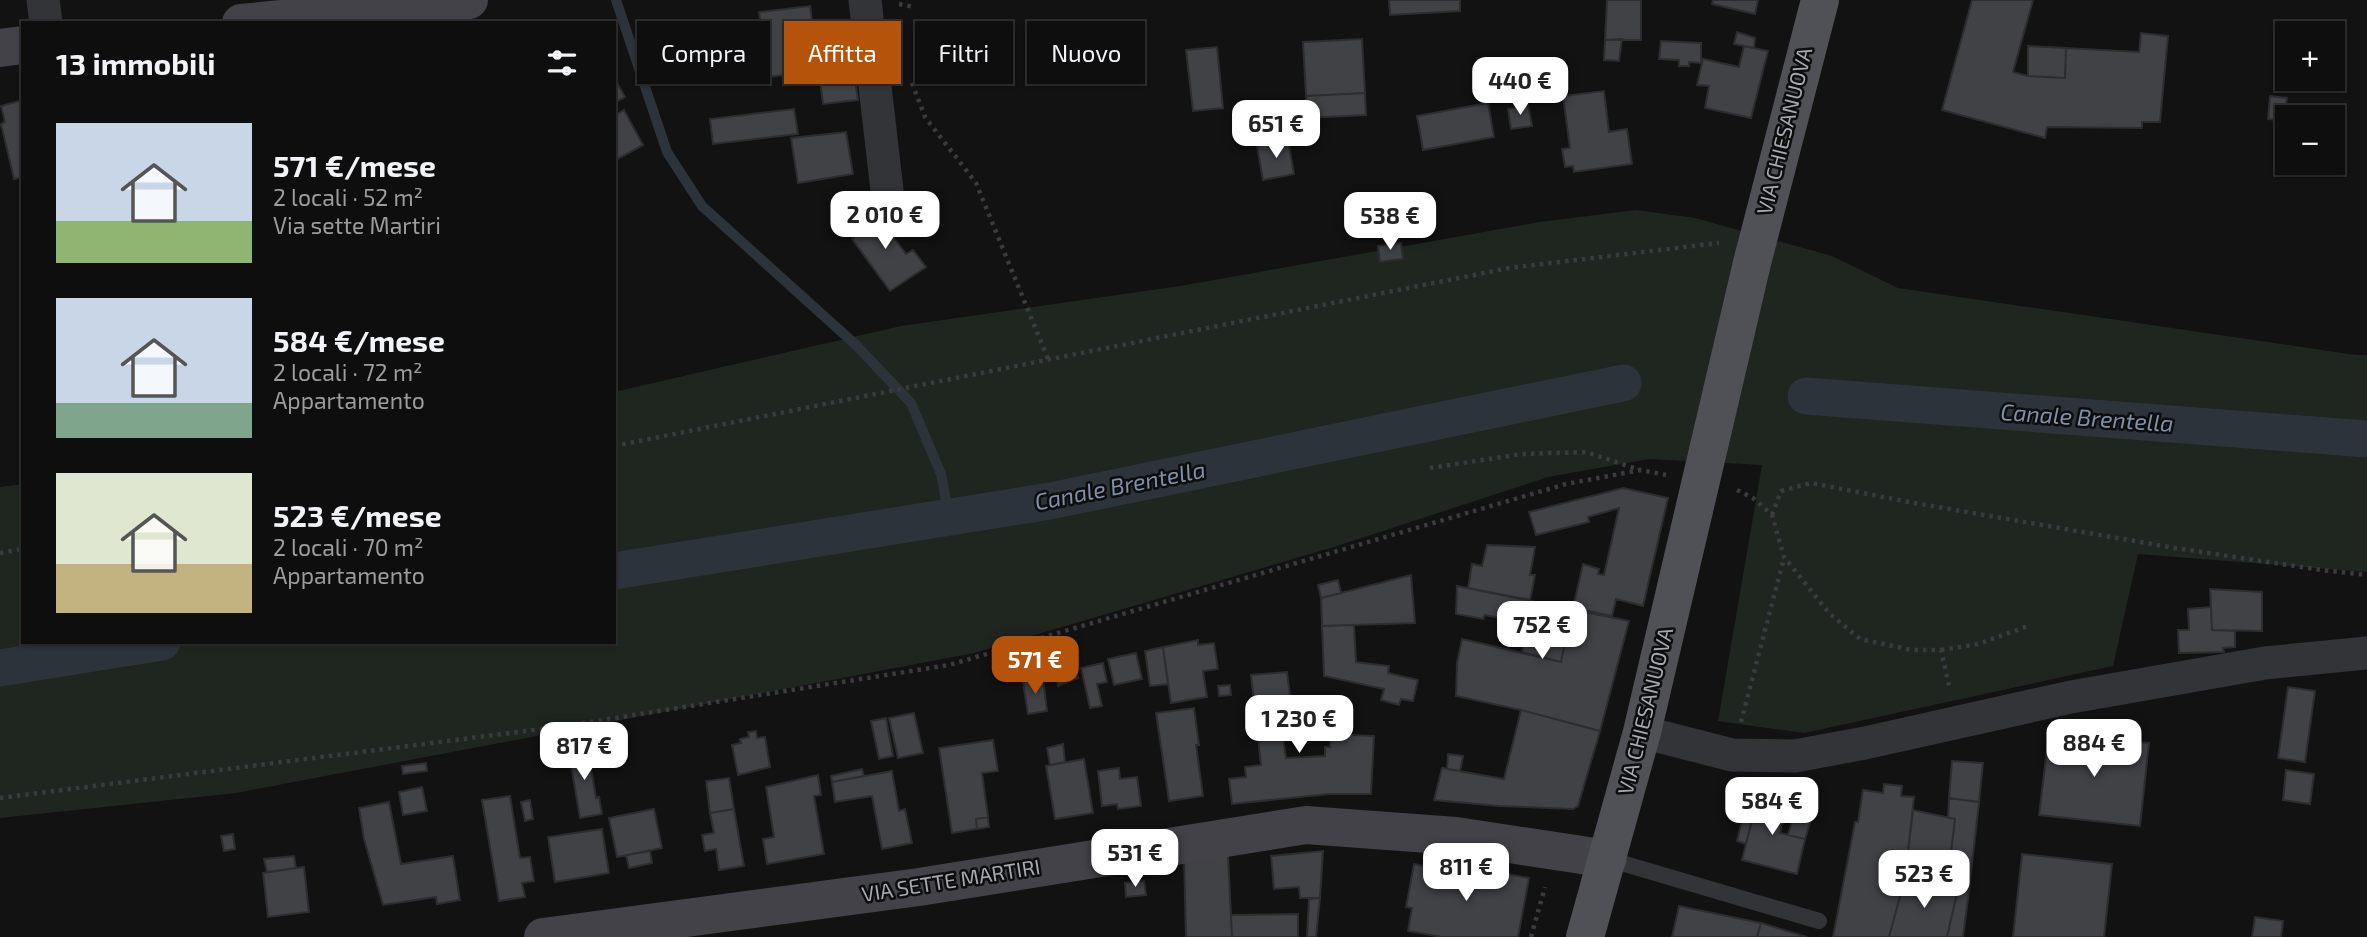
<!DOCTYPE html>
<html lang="it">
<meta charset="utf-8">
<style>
:root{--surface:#0e0e0e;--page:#1c1c1c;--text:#f1f3f6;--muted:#9b9c9e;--line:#2e2e2e;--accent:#b45309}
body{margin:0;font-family:"Exo 2",sans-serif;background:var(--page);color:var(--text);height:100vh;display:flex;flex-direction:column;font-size:26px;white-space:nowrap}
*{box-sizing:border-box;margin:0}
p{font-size:23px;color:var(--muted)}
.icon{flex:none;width:38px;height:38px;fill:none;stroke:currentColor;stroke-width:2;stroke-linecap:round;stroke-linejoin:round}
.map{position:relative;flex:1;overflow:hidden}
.details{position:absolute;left:21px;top:21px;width:595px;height:623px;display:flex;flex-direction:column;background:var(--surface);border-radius:0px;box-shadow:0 2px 5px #0004,0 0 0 2px var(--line)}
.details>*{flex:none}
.hud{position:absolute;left:637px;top:21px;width:665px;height:63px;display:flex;gap:14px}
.buttons{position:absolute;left:2275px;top:21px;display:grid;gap:14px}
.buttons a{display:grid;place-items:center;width:70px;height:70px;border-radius:0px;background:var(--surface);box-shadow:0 2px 5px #0004,0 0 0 2px var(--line);font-size:35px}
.price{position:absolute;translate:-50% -60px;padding:0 16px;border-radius:14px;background:#fff;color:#222;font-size:23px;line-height:46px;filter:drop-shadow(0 2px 4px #0008)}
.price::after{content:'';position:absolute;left:50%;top:42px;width:21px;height:16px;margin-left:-10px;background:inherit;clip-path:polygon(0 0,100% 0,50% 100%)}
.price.selected{background:var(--accent);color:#fff}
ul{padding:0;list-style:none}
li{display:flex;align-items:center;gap:21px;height:175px;padding:0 35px}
li span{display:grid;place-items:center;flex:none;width:196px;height:140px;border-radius:0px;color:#555}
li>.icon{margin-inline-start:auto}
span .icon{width:84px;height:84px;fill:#fffc;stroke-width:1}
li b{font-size:30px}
h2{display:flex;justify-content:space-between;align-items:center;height:84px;padding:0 35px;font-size:30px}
.chip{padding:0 24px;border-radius:0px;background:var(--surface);box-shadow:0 2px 5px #0004,0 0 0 2px var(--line);font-size:24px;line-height:63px}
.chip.selected{background:var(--accent);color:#fff}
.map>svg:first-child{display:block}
.green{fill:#1f2620}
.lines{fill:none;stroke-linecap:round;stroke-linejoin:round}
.stream{stroke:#2d333a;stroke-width:10}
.canal{stroke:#2d333a;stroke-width:37}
.building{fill:#414246;stroke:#2d2c2f;stroke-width:2}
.path{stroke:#3a3a3f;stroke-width:4.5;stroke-dasharray:3.5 5;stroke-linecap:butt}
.lane{stroke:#333438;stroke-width:16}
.street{stroke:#333438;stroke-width:33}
.secondary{stroke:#424248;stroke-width:38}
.primary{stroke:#505057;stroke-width:38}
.labels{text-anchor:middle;stroke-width:5;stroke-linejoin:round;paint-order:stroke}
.street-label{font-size:21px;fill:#a5a7b2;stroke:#0d0d0e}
.water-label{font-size:23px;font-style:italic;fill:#7f90aa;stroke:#0d0d0e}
</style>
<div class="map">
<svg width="2367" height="937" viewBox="0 0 2367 937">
<rect width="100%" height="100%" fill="#121213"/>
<!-- green -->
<path class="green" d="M1636,210L1695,218L1832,256L1898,288L2356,355H2367V572L2138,554L2113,666L1804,733L1718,721L1762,465L1649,459L1548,477L1337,546L974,653L236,793L0,818V487L23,484V642H614V392L901,326L1180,286L1540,222Z"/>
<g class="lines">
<!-- stream -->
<path class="stream" d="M616,0L667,152L702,206L856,345L911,403L941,474L949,517"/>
<!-- canal -->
<path class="canal" d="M1806,396L2367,439
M614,571L1050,501L1623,383
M0,668L162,642"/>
</g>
<!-- building -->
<path class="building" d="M1389,0H1460V11L1390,15Z
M1607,0H1641V40H1605Z
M1713,0H1758L1755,14L1712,4Z
M1972,0H2033L2013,72L2028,76L2065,78L2066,48L2139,52L2141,33L2168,36L2160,122H2142V128L2047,127L2045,138L1942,110Z
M810,6L819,71L768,77L759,12Z
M1737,32L1755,38L1754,48L1734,44Z
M1362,39L1365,93L1306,96L1303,42Z
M1622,39L1619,61L1604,60L1605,40Z
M1661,41L1701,43V63L1689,62V66H1679V60L1659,59Z
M1744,46L1768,51L1751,118L1705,108L1709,86L1697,85L1703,59L1739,67Z
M2028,46L2066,48L2065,78L2028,76Z
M1217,47L1223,108L1193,111L1186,50Z
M853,65L858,100L823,104L819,71Z
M2333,71L2336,80L2332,89L2323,92L2314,88L2311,79H2333Z
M614,77L625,97L614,103Z
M1604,91L1609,132L1627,129L1632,164L1574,172L1573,166L1565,167L1562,149L1570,148L1563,96Z
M1365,93L1366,115L1307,118L1306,96Z
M2270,96L2287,98L2283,121L2268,119Z
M23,100V177L14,179L1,124L5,122L1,106Z
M1488,103L1494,137L1423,150L1417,116Z
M1528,105L1532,126L1511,129L1508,109Z
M794,109L798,134L713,144L710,119Z
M624,110L643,145L614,161V116Z
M846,132L853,174L798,183L791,138Z
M1288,140L1294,174L1263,180L1257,146Z
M872,208L906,254L913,250L926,267L890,291L852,239L861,231L852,221Z
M1401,243L1403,259L1380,262L1378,246Z
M1623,488L1668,498L1643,606L1616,599L1612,616L1573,608L1583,564L1599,569L1598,574L1604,575L1619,508L1588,517L1589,522L1536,535L1529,512Z
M1487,545L1535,547L1530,575H1535L1530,600L1468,588L1472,564L1482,566Z
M1411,575L1415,623L1322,626L1321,598Z
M1338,580L1341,593L1321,598L1318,585Z
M1457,586L1629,621L1600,731L1521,710L1456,696L1457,663L1462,639L1561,662L1567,632L1485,615L1483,619L1456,614Z
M2210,589L2262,592V631L2212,630Z
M2211,607L2212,630L2235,631V647L2223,648L2224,652L2179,653L2178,630H2189L2188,609Z
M1528,624L1567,632L1561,662L1522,652Z
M1354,625L1356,662L1389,666L1388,673L1418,680L1413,701L1401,699L1399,705L1381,700L1384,689L1324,676L1322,626Z
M1198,640V645L1214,643L1218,669L1203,671L1207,697L1171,703L1163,647Z
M1163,647L1168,684L1150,686L1145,651Z
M1136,653L1142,679L1114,685L1108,659Z
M1103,663L1107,682L1097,684L1102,706L1090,708L1081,668Z
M1068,671V673L1076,671L1078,678L1058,686L1056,674Z
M1287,672L1292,711L1279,712L1286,758L1325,756V747H1330V734L1374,736L1371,794H1329L1232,804L1229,779L1246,777L1245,767L1261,765L1251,675Z
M1043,678L1047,711L1028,714L1023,682Z
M1230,685L1231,695L1219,696L1218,686Z
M2288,687L2315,691L2305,762L2278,758Z
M1194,708L1199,745H1196L1203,796L1169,801L1156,713Z
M1521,710L1600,731L1578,806L1573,809L1499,806L1434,800L1442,768L1504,779Z
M914,713L923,753L898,758L889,718Z
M886,718L893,756L879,759L871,721Z
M756,731L757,738L765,737L770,767L738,775L732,745L741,743L740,739L749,737L748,732Z
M2049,733L2149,743L2140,826L2039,815Z
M993,740L998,771L982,773L988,817L976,819L977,829L952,833L939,748Z
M587,744L596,798L599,797L602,814L580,818L568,747Z
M1063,744L1065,762L1050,765L1047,748Z
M1448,754L1463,756L1460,771L1447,769Z
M1084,759L1093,813L1055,819L1046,766Z
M1952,761L1983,763L1979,802L1949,798Z
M426,763L427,771L403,774L402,766Z
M1119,768L1120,779L1137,777L1141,806L1118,809L1117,804L1102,806L1098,771Z
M862,769L864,776L832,782L831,776Z
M2286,770L2314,774L2310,804L2283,800Z
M892,771L899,811L905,809L912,843L882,849L872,796L835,802L832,782Z
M818,775L821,795L814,796L824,854L767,864L763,839L774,837L766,787Z
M729,778L734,809L710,813L706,781Z
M1884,784L1902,786L1901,796L1914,797L1905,878L1889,937H1833L1855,822H1858L1863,790L1883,793Z
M422,787L427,811L403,815L399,792Z
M1759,791L1789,799L1780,833L1805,839L1797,874L1742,860Z
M510,796L520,858L530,857L534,881L522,883L525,897L499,901L482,800Z
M1949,798L1979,802L1969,891L1947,886L1955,819L1948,818Z
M530,800L533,819L525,821L521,802Z
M389,802L401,864L453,856L460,900L437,904L436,897L383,905L364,839L359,808Z
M1797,803L1815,807L1805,839L1788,835Z
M1745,807L1755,810L1746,844L1737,841Z
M654,809L662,848L617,857L609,818Z
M734,809L744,866L719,870L716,849L705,851L702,835L714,833L710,813Z
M1913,810L1955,819L1950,860L1908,854Z
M988,817L989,827L977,829L976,819Z
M602,829L609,873L555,882L548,837Z
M233,834L235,849L224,851L221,836Z
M650,851L652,863L629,868L626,855Z
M1323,851L1320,898H1300L1299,887L1274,889L1271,856Z
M1908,854L1950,860L1947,886L1905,878Z
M2022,854L2112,864L2104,937H2013Z
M1228,855L1232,937H1186L1184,857Z
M294,856L296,868L267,872L264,859Z
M1414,864L1446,871L1447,865L1475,871V868L1529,878L1518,937H1442L1408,931L1412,908L1406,907Z
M304,867L309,912L268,917L263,873Z
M1905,878L1958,889L1947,937H1889Z
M1144,881L1146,895L1126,897L1125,883Z
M1958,889L1969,891L1963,937H1947Z
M1320,898L1316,937H1307L1309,899Z
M1679,906L1761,923L1757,937H1672Z
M1298,914V937H1232L1231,915Z
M2255,917L2283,921L2281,937H2252Z
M1761,923L1807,937H1757Z"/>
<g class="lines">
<!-- path -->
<path class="path" d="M899,4L914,7
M912,83L925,117L976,183L1048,359
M614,446L1509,268L1719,243
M1430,468L1522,454L1586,452L1640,470
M1737,490L1753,498L1772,515L1784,557L1829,613L1860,639L1912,650H1941L1950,690
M1772,515L1781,491L1811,483L1909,502L2175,548L2321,570L2367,575
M0,553L23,549
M1941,650L1978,644L2028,626
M1741,722L1784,558
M0,798L565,726L949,665L1566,484L1641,470L1666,475
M1531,937L1545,887"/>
<!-- lane -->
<path class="lane" d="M1608,859L1819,921"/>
<!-- street -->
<path class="street" d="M43,0L46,23
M865,0L887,190
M1642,732L1732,755L1795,756L1865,743L2071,697L2265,663L2367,653"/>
<!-- secondary -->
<path class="secondary" d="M241,23L469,0
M0,48L23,45
M543,937L919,887L1306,825L1456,836L1608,859"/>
<!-- primary -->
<path class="primary" d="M1585,937L1642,732L1752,263L1820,0"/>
</g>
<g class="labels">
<!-- street labels -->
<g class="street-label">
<text transform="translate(1785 131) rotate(-76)" y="7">VIA CHIESANUOVA</text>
<text transform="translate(1646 711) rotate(-76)" y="7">VIA CHIESANUOVA</text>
<text transform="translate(951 881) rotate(-9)" y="7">VIA SETTE MARTIRI</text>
</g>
<!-- water labels -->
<g class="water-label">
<text transform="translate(2087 418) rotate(4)" y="8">Canale Brentella</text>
<text transform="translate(1120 486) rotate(-11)" y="8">Canale Brentella</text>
</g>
</g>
</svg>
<div class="buttons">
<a>+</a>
<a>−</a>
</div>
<b class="price" style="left:1520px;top:117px">440 €</b>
<b class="price" style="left:1276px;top:160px">651 €</b>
<b class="price" style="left:885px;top:251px">2 010 €</b>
<b class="price" style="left:1390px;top:252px">538 €</b>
<b class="price" style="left:1542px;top:661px">752 €</b>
<b class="price selected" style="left:1035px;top:696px">571 €</b>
<b class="price" style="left:1299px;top:755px">1 230 €</b>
<b class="price" style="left:2094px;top:779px">884 €</b>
<b class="price" style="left:584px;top:782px">817 €</b>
<b class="price" style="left:1772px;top:837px">584 €</b>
<b class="price" style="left:1135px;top:889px">531 €</b>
<b class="price" style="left:1466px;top:903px">811 €</b>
<b class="price" style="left:1924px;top:910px">523 €</b>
<div class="hud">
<a class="chip">Compra</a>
<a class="chip selected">Affitta</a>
<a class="chip">Filtri</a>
<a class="chip">Nuovo</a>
</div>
<section class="details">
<h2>13 immobili<svg class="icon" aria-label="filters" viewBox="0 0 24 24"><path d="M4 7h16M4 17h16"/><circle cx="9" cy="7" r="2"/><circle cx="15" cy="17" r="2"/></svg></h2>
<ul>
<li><span style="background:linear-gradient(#c9d6e8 70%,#8fb573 0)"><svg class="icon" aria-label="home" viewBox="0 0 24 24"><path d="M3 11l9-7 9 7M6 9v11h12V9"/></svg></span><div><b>571 €/mese</b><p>2 locali · 52 m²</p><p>Via sette Martiri</p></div></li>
<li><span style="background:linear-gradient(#c9d6e8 75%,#7fa58c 0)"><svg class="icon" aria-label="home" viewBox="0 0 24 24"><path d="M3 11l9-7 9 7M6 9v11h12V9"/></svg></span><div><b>584 €/mese</b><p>2 locali · 72 m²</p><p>Appartamento</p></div></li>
<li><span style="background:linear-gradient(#dfe7d0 65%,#c2b280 0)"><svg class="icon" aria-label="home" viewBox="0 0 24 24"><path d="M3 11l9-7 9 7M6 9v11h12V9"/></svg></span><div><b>523 €/mese</b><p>2 locali · 70 m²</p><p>Appartamento</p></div></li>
</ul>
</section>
</div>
